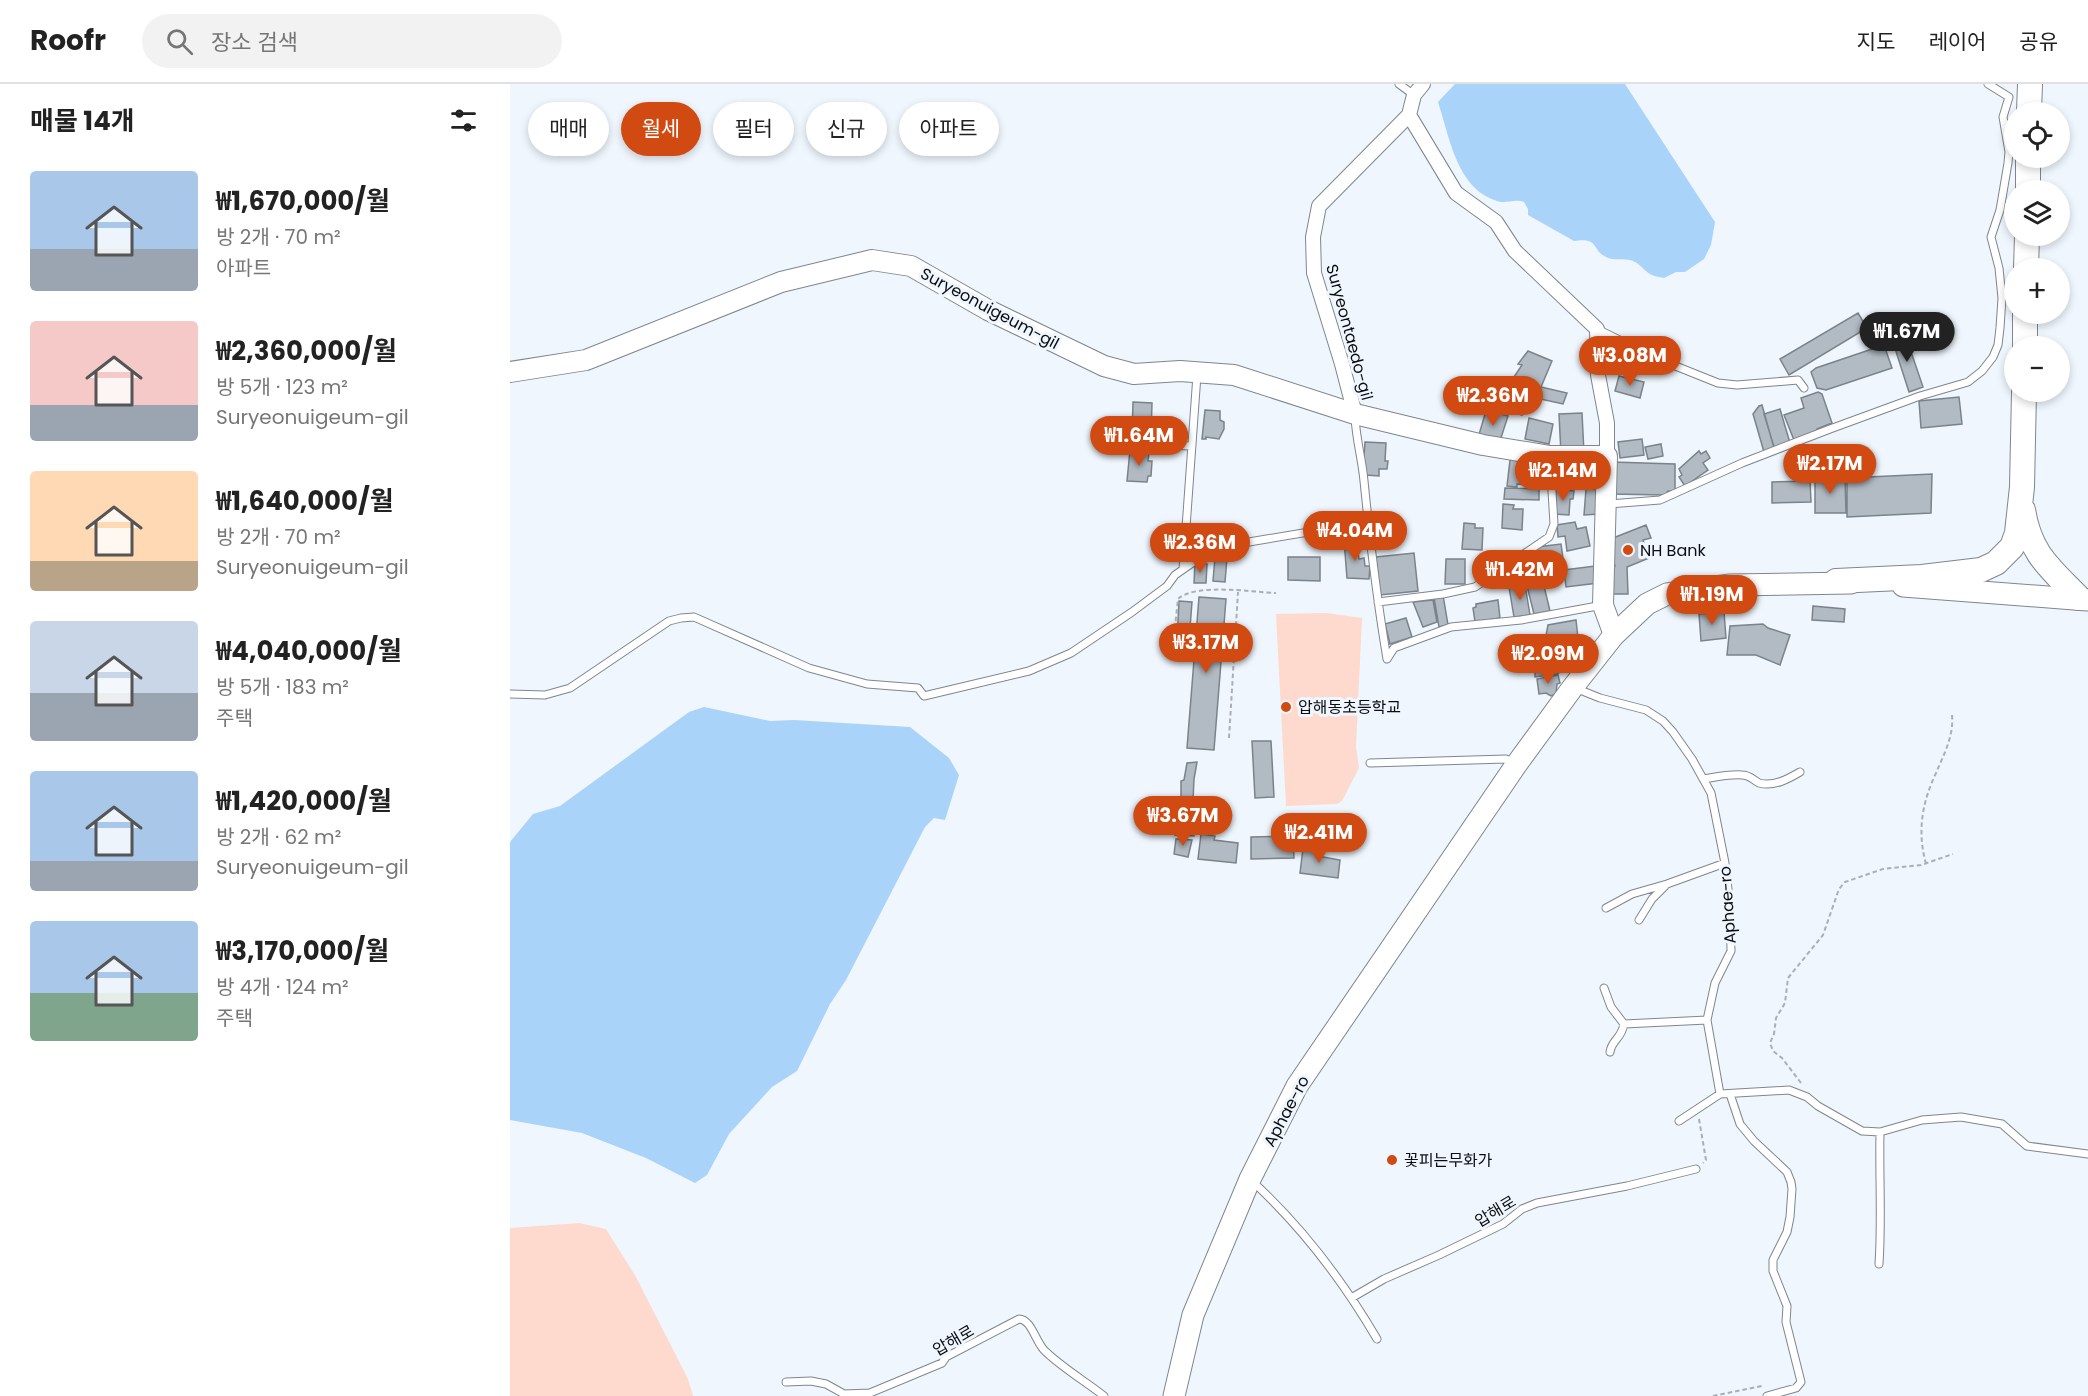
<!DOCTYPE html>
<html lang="ko">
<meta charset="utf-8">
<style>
:root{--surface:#fff;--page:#f2f2f2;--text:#222;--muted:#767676;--line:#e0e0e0;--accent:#d04a12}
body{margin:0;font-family:Poppins,"Noto Sans KR",sans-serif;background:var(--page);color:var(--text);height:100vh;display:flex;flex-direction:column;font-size:22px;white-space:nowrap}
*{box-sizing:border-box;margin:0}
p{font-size:20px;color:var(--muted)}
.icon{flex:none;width:33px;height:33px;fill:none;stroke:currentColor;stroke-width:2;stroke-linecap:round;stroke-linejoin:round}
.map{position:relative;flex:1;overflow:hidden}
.details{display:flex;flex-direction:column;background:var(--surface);width:510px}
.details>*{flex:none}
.guide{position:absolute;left:18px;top:18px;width:570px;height:54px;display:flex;gap:12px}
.fabs{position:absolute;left:1494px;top:18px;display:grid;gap:12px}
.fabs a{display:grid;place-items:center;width:66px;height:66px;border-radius:50%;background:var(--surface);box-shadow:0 3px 9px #0003;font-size:30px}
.price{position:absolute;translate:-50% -51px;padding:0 14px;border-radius:21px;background:var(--accent);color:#fff;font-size:20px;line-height:39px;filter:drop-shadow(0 2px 3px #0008)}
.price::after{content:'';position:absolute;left:50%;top:36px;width:18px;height:14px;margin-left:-9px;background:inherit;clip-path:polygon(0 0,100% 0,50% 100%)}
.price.current{background:#222;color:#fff}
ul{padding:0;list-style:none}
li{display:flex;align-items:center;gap:18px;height:150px;padding:0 30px}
li span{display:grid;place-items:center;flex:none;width:168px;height:120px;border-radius:6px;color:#555}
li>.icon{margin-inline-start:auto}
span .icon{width:72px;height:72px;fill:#fffc;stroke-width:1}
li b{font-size:26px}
h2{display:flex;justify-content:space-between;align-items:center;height:72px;padding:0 30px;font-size:26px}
.chip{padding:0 21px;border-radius:27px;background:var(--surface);box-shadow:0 3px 9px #0003;font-size:21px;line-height:54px}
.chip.current{background:var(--accent);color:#fff}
header{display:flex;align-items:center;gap:36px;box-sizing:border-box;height:84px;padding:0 30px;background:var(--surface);border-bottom:2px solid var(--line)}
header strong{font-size:28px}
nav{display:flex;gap:33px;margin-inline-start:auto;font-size:21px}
.search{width:420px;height:54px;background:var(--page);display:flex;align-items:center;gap:15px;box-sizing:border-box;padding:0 21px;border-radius:33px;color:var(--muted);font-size:22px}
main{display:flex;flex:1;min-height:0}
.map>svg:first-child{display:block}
.green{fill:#fed9cd}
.water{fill:#aad3f9}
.building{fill:#b2bbc3;stroke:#7a838a;stroke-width:1.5}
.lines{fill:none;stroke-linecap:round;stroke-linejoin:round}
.lane-casing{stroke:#7e868e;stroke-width:9}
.street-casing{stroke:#7e868e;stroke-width:16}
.secondary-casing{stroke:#7e868e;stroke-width:22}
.primary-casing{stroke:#7e868e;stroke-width:23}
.highway-casing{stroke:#7e868e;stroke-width:26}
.path{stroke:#aaafb5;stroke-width:2;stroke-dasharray:4.5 3;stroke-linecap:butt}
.lane{stroke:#fff;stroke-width:7}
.street{stroke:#fff;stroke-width:14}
.secondary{stroke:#fff;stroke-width:20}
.primary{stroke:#fff;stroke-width:21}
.highway{stroke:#fff;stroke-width:24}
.poi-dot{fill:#d04a12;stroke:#eff6fd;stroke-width:2}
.labels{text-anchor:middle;stroke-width:6;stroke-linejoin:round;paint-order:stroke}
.street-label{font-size:16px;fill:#0b0e11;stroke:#eff6fd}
.poi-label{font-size:16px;fill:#0b0e11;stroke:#eff6fd;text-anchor:start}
</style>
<header>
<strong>Roofr</strong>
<div class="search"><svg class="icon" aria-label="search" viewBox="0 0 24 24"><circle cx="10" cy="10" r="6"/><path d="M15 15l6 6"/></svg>장소 검색</div>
<nav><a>지도</a><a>레이어</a><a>공유</a></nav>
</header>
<main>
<section class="details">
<h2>매물 14개<svg class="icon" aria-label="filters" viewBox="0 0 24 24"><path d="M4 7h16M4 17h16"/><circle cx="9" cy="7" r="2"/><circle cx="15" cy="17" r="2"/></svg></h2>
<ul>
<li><span style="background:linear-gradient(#a9c7e8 65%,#9aa5b1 0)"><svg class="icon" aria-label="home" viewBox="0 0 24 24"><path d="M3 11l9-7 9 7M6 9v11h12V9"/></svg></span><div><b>₩1,670,000/월</b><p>방 2개 · 70 m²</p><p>아파트</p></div></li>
<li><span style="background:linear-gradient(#f6c9c9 70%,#9aa5b1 0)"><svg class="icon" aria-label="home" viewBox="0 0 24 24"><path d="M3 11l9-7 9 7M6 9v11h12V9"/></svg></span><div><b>₩2,360,000/월</b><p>방 5개 · 123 m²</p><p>Suryeonuigeum-gil</p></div></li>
<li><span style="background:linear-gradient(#ffd9b3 75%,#b9a48a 0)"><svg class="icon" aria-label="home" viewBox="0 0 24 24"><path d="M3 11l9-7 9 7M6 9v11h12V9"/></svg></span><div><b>₩1,640,000/월</b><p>방 2개 · 70 m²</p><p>Suryeonuigeum-gil</p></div></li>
<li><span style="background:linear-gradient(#c9d6e8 60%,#9aa5b1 0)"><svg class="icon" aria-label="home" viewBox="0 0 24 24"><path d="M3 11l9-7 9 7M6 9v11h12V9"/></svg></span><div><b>₩4,040,000/월</b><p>방 5개 · 183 m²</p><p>주택</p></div></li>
<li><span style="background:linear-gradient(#a9c7e8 75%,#9aa5b1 0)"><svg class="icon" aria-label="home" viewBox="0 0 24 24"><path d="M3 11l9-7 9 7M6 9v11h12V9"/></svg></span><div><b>₩1,420,000/월</b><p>방 2개 · 62 m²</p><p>Suryeonuigeum-gil</p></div></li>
<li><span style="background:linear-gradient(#a9c7e8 60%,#7fa58c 0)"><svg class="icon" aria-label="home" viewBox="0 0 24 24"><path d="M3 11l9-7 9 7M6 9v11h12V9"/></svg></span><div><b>₩3,170,000/월</b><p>방 4개 · 124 m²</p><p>주택</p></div></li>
</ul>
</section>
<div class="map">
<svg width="1578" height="1312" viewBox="0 0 1578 1312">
<rect width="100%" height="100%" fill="#eff6fd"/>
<!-- green -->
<path class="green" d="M816,529L852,534L846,663L849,684L832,717L827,720L776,722L766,530Z
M69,1139L96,1145L126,1193L178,1295L183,1312H0V1144Z"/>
<!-- water -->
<path class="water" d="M945,0H1115L1205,138L1201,161L1194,175L1175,188H1166L1154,194C1149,193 1143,192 1140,190C1133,186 1129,178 1120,176C1112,174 1104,177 1096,173C1081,166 1090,153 1064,157L1018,131V125L1014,118C1004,115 998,119 991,118C947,108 940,54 928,18Z
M194,623L260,637L284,636L400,643L439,674L449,691L435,736L424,734L415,743L336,896L320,920L287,987L262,1003L219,1050L197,1091L185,1099L136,1074L72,1049L0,1036V758L23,730L50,722L179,628Z"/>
<!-- building -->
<path class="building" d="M1348,229L1357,244L1279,291L1270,275Z
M1395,250L1413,303L1399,308L1382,255Z
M1374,261L1382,284L1316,306L1307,304L1301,288L1306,284Z
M1018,267L1042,277L1031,303L1057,309L1053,320L1026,314L1003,303L1002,296L1012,281L1008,280Z
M1109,292L1134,298L1130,314L1105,307Z
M1308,308L1312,310L1322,339L1307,345L1308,348L1284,356L1274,331L1294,324L1291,314Z
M988,312L1015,320L1012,331L985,323Z
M1449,313L1452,340L1411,344L1409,317Z
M623,318L642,319L641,353H622Z
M1252,321L1264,364L1254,368L1243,330L1249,322Z
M1270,325L1280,359L1264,363L1254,330Z
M695,326L710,327V336L714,338V345L709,355L696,353V355H692Z
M981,327L998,332L989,360L968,354L975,330L980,331Z
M1072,329L1074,369L1051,370L1049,330Z
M1019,334L1043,340L1039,360L1015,355Z
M1132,355L1134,371L1110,374L1108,358Z
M855,358L876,359L875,377H878L877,385H869V392L856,391V387H853Z
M1151,360L1153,372L1138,375L1135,363Z
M620,366L639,368L638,377H642L641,392H638L637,398L617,397Z
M1189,367L1191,370L1196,367L1200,374L1193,379L1198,386L1175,402L1169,393L1172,391L1169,385Z
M1000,376L1020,378L1018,401L1007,400V403L997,402Z
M1102,378L1165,380V408L1158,407L1155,411L1101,410Z
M1044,379L1053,385V403H1040Z
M1058,381L1081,382L1080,400L1057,401Z
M1422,390L1421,429L1337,433V394Z
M1335,393L1336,429H1305V394Z
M1300,397L1301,418L1262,419V398Z
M995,404L1029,405V416L994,415Z
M1046,405L1064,407L1063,415H1060L1059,431L1044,430Z
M1076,405L1090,406L1089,430L1074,431Z
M993,420L1004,421L1003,425H1013L1012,446L992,444Z
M1065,438L1067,445L1076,443L1080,462L1057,467L1055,452L1048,453L1047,441Z
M954,439L965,440V444H973L972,466L952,465Z
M1136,441L1141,454L1133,456L1139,474L1117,483L1118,510H1097L1098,482H1105L1098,456Z
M846,454L849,475L854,474L855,482H860L859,495L837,494L834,456Z
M1051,460L1054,482L1033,485L1032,472L1028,473L1027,463Z
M904,469L908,507L870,511L866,473Z
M1025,470L1029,487L1034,485L1036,493L1016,497L1010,473Z
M705,473L717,474L715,498L703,497Z
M778,473H810V497L778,496Z
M936,475H955V500H935Z
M685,480H697L696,499H684Z
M1009,482L1010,498L1000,500L999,484Z
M1085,482L1088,499L1056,503L1054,486Z
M1033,498L1040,527L1024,530L1017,502Z
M1015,501L1020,531L1004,533L999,503Z
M933,511L938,541L929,543L924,513Z
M689,513L716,515L704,666L677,664Z
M923,516L927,538L913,543L903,518Z
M988,516L990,534L965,538L963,524L966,523V520Z
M669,517L682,518L679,557L667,556Z
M1303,522L1335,525L1334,538L1302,536Z
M1214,528L1216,554L1191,557L1189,530Z
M896,534L902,553L880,560L875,540Z
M1066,536L1068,554L1060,568L1032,572L1038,541Z
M1253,540L1258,544L1280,551L1270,581L1246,571H1217L1220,542Z
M1057,569L1058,576L1048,590L1025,593V575Z
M1048,591L1050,599L1047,600L1046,610L1041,612L1036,609L1029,610L1027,595Z
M742,657H761L764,713L745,714Z
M687,678L684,695L683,716H671V697L674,696L677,679Z
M670,721L686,722L684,752L665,751V740L669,741V731L666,730Z
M691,750L705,752L704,756L728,759L726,779L688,775Z
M783,752L784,774L741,775V753Z
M666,755L682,756L678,773L664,770Z
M793,764L808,766V772L830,776L828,794L790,789Z"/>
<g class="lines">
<defs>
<path id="lane" d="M889,0L904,11
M1087,245L1148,275L1208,299L1227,301L1288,296L1294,304
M845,333C846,355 852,375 854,397C860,457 867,516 877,575L884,564L941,543L1011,536L1093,521
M622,360L682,362
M1099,420L1150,416L1232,379L1320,345L1410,312L1458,298L1472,287L1483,273L1488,261L1490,244L1492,214L1489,184L1481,153L1490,126L1498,79L1499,68L1493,33L1499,13L1478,0
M673,485L687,291
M868,518L933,510L965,503L1039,453L1044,440L1040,374
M1065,604L1090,614L1136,626L1153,637L1163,648L1182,675L1201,709L1215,779L1220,823L1221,867L1205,899L1197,936L1210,1010
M0,610L35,611L60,604L159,537L171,534L184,533L299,584L357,600L408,604L414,612L519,587L561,569L622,528L657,502L665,491L701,466L721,461L858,438
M860,679L996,675L1004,680
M1194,695C1206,693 1220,690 1232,691C1240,691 1243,696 1249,699C1264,703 1278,695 1290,688
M1096,824L1122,810L1157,800L1215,779
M1129,836L1142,815L1155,802
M1094,904L1101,923L1114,940L1197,936
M1100,968C1102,955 1111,956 1114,940
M1220,1010L1230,1040L1244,1057L1277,1088L1281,1098L1282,1105L1280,1133L1277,1148L1263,1176V1187L1277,1222L1276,1238L1291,1298L1286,1304L1257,1312
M1169,1037L1210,1010L1279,1006L1297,1013L1308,1022L1352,1047L1370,1048L1412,1036L1451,1033L1492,1040L1517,1062L1578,1070
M742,1097C792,1143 833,1197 867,1255
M1369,1180C1372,1136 1369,1092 1370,1048
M843,1213L874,1195L929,1171L993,1140L1012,1125L1027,1119L1117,1102L1186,1085
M276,1298L301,1297L316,1300L334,1310L360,1309L432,1279L436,1273L509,1235C521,1235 525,1256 534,1266C551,1283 575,1297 594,1312"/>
<path id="street" d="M899,31L946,109L986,138L1005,167L1087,245L1088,291L1097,339V372
M845,330L832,280L804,189L803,153L809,122L899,31L904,11L913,0"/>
<path id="secondary" d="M0,288L76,276L271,198L362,176L401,182L478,226L594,282L624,290L670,287L724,291L845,330L973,361L1040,372H1097L1093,521L1104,551"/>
<path id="primary" d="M1393,502L1577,516
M664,1312L683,1231L740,1095L787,1002L1006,681L1063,603L1104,551L1137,520L1157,510L1220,501L1341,499"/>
<path id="highway" d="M1519,28L1520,0
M1518,106V74
M1516,184L1517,152
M1515,262V230
M1513,426C1520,470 1540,484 1569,514
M1326,497L1412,493L1471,486L1486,479L1502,463L1507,449L1512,403L1514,308"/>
</defs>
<!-- lane casing -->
<use href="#lane" class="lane-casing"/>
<!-- street casing -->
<use href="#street" class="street-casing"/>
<!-- secondary casing -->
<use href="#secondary" class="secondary-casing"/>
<!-- primary casing -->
<use href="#primary" class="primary-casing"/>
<!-- highway casing -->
<use href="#highway" class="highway-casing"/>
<!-- path -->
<path class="path" d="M664,552L668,515C685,499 742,508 766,509
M719,654L728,508
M1416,780C1407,747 1412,719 1426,689C1434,670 1444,652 1442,631
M1291,999L1272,974L1263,967L1260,959L1264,950L1266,934L1275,919L1278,894L1313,851L1329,805L1335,798L1373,785L1411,781L1443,770
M1189,1035L1196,1076L1193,1079
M1203,1312L1252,1302"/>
<!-- lane -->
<use href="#lane" class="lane"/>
<!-- street -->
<use href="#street" class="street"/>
<!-- secondary -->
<use href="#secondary" class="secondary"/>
<!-- primary -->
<use href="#primary" class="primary"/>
<!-- highway -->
<use href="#highway" class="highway"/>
</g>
<!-- markers -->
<g class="poi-dot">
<circle cx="1118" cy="466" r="6"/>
<circle cx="776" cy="623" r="6"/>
<circle cx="882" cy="1076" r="6"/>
</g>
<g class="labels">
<!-- street labels -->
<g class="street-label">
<text transform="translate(480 224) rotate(28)" y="6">Suryeonuigeum-gil</text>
<text transform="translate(840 248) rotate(75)" y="6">Suryeontaedo-gil</text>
<text transform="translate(1217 821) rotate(-94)" y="6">Aphae-ro</text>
<text transform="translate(776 1027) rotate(-62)" y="6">Aphae-ro</text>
<text transform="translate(985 1127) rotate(-31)" y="6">압해로</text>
<text transform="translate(443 1256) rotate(-30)" y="6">압해로</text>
</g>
<!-- poi labels -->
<g class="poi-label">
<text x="1130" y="472">NH Bank</text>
<text x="788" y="629">압해동초등학교</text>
<text x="894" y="1082">꽃피는무화가</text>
</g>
</g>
</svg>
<div class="fabs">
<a><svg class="icon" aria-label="locate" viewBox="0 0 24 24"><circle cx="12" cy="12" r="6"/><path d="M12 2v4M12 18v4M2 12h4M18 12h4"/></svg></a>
<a><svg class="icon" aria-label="layers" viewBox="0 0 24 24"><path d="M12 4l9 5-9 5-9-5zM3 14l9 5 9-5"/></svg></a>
<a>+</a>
<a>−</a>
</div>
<b class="price current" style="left:1397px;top:279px">₩1.67M</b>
<b class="price" style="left:1120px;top:303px">₩3.08M</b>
<b class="price" style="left:983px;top:343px">₩2.36M</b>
<b class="price" style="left:629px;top:383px">₩1.64M</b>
<b class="price" style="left:1320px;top:411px">₩2.17M</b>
<b class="price" style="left:1053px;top:418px">₩2.14M</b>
<b class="price" style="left:845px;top:478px">₩4.04M</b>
<b class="price" style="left:690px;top:490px">₩2.36M</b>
<b class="price" style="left:1010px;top:517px">₩1.42M</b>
<b class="price" style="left:1202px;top:542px">₩1.19M</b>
<b class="price" style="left:696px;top:590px">₩3.17M</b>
<b class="price" style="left:1038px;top:601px">₩2.09M</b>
<b class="price" style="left:673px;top:763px">₩3.67M</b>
<b class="price" style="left:809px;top:780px">₩2.41M</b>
<div class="guide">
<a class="chip">매매</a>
<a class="chip current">월세</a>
<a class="chip">필터</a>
<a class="chip">신규</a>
<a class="chip">아파트</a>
</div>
</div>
</main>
